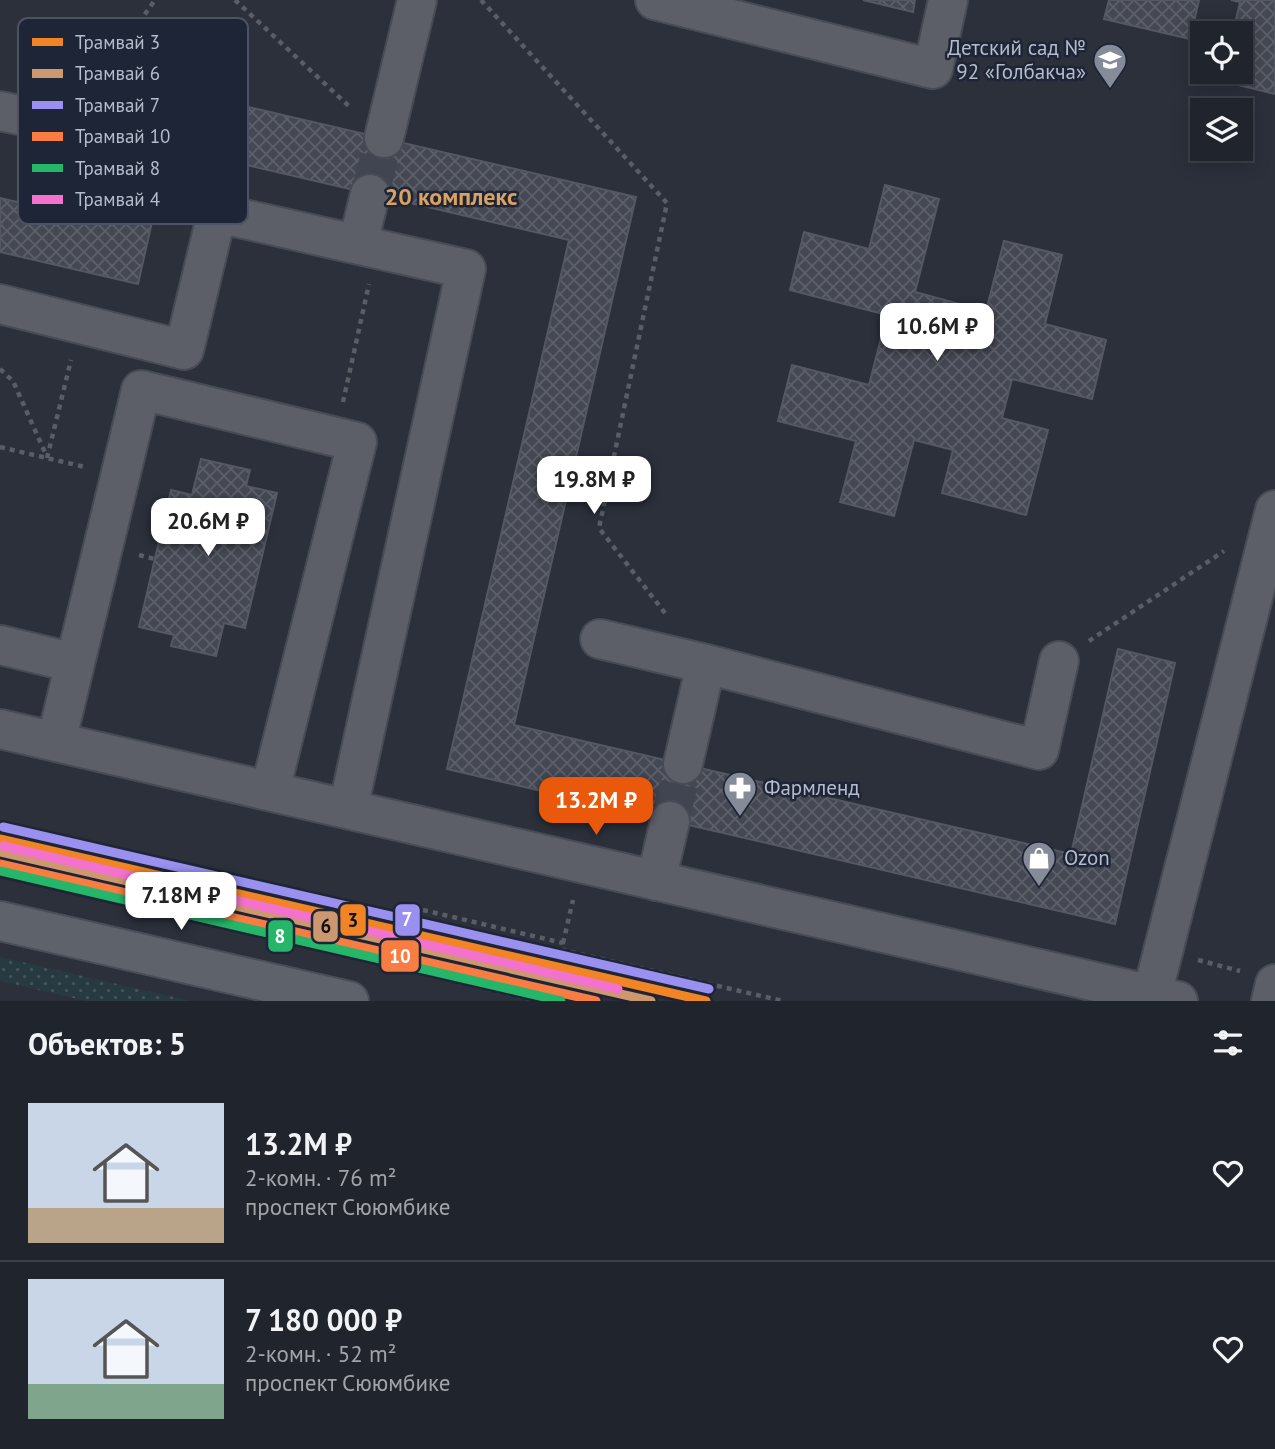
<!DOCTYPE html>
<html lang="ru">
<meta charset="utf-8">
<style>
:root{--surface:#20242c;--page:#2d3038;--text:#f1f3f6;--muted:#a2a4a9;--line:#3d4148;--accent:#ea580c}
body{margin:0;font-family:"PT Sans",sans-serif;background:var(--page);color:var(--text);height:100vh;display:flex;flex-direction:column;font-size:26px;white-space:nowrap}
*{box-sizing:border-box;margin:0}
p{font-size:23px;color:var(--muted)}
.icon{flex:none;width:38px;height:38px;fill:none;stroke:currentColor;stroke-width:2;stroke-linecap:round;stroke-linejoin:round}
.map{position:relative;height:1001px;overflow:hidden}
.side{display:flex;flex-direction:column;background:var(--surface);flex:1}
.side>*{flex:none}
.fabs{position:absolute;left:1190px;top:21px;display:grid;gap:14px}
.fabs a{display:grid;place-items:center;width:63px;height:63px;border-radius:0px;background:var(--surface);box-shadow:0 4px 18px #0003,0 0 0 2px var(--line);font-size:35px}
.price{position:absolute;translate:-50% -60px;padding:0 16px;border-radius:14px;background:#fff;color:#222;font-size:23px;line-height:46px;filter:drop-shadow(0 2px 4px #0008)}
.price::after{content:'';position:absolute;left:50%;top:42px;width:21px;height:16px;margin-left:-10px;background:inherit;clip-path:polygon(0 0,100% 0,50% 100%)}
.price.selected{background:var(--accent);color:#fff}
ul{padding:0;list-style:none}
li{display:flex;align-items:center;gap:21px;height:175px;padding:0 28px}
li+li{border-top:2px solid var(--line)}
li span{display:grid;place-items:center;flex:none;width:196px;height:140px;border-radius:0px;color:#555}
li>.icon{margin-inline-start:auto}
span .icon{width:84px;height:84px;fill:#fffc;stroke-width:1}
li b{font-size:30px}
h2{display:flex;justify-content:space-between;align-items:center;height:84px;padding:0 28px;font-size:30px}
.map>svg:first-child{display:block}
.grass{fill:url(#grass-dots)}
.building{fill:url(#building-cross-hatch);stroke:#535862;stroke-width:2}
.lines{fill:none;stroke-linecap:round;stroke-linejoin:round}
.minor-tunnel{stroke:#404551;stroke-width:38;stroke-dasharray:38 19;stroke-linecap:butt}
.minor-casing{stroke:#474b53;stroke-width:42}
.major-casing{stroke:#494d57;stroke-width:42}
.path{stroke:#595e65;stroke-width:4.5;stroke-dasharray:5 5;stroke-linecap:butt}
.minor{stroke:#5c5f68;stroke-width:38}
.major{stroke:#5e626a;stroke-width:38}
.tram-1-casing{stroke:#1e2536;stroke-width:14}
.tram-2-casing{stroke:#1e2536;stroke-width:14}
.tram-3-casing{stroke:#1e2536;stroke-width:14}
.tram-4-casing{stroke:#1e2536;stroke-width:14}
.tram-5-casing{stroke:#1e2536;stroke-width:14}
.tram-6-casing{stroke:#1e2536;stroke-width:14}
.tram-1{stroke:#f18525;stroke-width:9}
.tram-2{stroke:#cd976f;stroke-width:9}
.tram-3{stroke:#9990ef;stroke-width:9}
.tram-4{stroke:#f77d43;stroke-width:9}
.tram-5{stroke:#26b669;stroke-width:9}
.tram-6{stroke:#f272cd;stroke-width:9}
.labels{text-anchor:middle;stroke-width:5;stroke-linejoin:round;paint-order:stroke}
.poi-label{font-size:21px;fill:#b5bccb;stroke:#1e2536;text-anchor:start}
.quarter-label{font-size:24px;font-weight:bold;fill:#d9a262;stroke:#1e2536}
.key{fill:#1e2536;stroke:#4b5263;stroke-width:2}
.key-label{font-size:19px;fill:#b5bccb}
.line-badge{stroke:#1e2536;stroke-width:2.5}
.badge-label{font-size:19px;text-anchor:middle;font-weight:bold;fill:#fff}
.pale-badge-label{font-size:19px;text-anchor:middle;font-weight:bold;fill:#111}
</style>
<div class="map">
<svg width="1275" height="1001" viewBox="0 0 1275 1001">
<defs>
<pattern id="grass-dots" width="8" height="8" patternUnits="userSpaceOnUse" patternTransform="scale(1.75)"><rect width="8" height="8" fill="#283a41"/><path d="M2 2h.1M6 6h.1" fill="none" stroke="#45555b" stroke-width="1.8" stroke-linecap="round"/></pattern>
<pattern id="building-cross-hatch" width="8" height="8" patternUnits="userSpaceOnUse" patternTransform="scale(1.75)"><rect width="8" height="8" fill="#444852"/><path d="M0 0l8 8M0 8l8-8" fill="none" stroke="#5d606a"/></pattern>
</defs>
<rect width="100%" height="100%" fill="#2b303b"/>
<!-- grass -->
<path class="grass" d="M0,957L191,1001H86L0,981Z"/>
<!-- building -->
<path class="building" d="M863,0H915L913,12Z
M1109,0H1199L1190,39L1104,19Z
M1231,0H1275V94L1222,81L1224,72H1241V33H1233L1240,2Z
M128,79L636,197L514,725L1071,854L1118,649L1175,663L1115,924L447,769L569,240L169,147L138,284L0,252V198L96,220Z
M885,185L939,199L915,292L986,311L1004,241L1062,255L1045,324L1106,340L1092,399L1012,379L1002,418L1048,430L1026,515L942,493L953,450L914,440L894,516L840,502L856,441L778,421L792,365L869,385L887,315L790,290L804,232L869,249Z
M201,459L250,470L246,486L277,493L245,628L224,623L216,656L171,646L174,635L139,627L171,490L192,495Z"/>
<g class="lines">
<!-- minor-tunnel -->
<path class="minor-tunnel" d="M370,194L384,138
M670,821L683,764"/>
<defs>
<path id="minor" d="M655,0L933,69L948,0
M0,111L67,125
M384,138L417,0
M358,244L370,194
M0,304L184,350L217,213L466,269L348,809
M600,639L706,664L1039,750L1059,661
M0,645L75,663
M0,729L1178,1001
M56,742L141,390L357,442L270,791
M683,764L706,664
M656,881L670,821
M1152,995L1275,510
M1271,1001L1275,984"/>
<path id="major" d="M0,921L349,1001"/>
</defs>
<!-- minor casing -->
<use href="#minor" class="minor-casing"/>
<!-- major casing -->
<use href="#major" class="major-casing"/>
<!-- path -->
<path class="path" d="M235,0L352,109
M481,0L667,203L599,528L668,617
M87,96L155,0
M0,369L13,381L47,457
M343,402L369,284
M0,447L85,467
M47,458L71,360
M139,555L155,559
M1089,641L1224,551
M423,910L563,943L562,950L783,1001
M563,943L573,900
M1198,960L1240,971
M409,970L539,1001
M549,1001L562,950"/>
<!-- minor -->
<use href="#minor" class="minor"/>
<!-- major -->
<use href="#major" class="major"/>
<defs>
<path id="tram-1" d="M0,839L706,1001"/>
<path id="tram-2" d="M0,852L651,1001"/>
<path id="tram-3" d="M3,827L709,989"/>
<path id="tram-4" d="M0,864L596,1001"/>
<path id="tram-5" d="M0,871L561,1001"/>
<path id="tram-6" d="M3,846L618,989"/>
</defs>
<!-- tram-1 casing -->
<use href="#tram-1" class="tram-1-casing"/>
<!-- tram-2 casing -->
<use href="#tram-2" class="tram-2-casing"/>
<!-- tram-3 casing -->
<use href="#tram-3" class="tram-3-casing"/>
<!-- tram-4 casing -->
<use href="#tram-4" class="tram-4-casing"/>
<!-- tram-5 casing -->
<use href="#tram-5" class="tram-5-casing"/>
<!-- tram-6 casing -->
<use href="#tram-6" class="tram-6-casing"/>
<!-- tram-1 -->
<use href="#tram-1" class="tram-1"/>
<!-- tram-2 -->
<use href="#tram-2" class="tram-2"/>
<!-- tram-3 -->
<use href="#tram-3" class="tram-3"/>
<!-- tram-4 -->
<use href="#tram-4" class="tram-4"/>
<!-- tram-5 -->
<use href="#tram-5" class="tram-5"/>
<!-- tram-6 -->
<use href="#tram-6" class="tram-6"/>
</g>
<!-- icons -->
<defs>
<symbol id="school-pin" viewBox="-11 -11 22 30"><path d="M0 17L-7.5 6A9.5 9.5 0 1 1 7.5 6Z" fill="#858b99" stroke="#1e2536"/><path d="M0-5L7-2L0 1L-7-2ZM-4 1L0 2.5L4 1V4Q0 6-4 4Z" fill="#fff"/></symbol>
<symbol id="pharmacy-pin" viewBox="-11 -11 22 30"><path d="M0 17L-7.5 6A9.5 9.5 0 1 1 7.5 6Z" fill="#858b99" stroke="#1e2536"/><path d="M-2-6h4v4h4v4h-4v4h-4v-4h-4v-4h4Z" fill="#fff"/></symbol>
<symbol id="shop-pin" viewBox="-11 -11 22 30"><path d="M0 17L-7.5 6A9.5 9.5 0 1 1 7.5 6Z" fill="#858b99" stroke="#1e2536"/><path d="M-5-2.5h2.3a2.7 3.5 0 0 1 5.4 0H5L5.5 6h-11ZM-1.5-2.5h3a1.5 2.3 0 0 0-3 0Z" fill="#fff"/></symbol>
</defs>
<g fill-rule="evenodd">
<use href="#school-pin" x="1091" y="41" width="38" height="52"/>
<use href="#pharmacy-pin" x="721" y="769" width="38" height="52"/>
<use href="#shop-pin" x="1020" y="839" width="38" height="52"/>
</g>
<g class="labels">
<!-- poi labels -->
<g class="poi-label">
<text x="1086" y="55" text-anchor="end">Детский сад №<tspan x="1086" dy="24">92 «Голбакча»</tspan></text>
<text x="764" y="795">Фармленд</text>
<text x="1064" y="865">Ozon</text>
</g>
<!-- quarter labels -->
<g class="quarter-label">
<text x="451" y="205">20 комплекс</text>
</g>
</g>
<!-- legend -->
<rect x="18" y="18" width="230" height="206" rx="10" class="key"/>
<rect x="32" y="38" width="31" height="8" fill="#f18525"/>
<rect x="32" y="69" width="31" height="9" fill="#cd976f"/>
<rect x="32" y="101" width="31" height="8" fill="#9990ef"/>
<rect x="32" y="132" width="31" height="9" fill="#f77d43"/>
<rect x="32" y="164" width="31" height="8" fill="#26b669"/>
<rect x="32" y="195" width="31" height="9" fill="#f272cd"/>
<g class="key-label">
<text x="75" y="49">Трамвай 3</text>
<text x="75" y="80">Трамвай 6</text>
<text x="75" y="112">Трамвай 7</text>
<text x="75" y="143">Трамвай 10</text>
<text x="75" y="175">Трамвай 8</text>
<text x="75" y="206">Трамвай 4</text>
</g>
<g class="line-badge">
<rect x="394" y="903" width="27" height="34" rx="7" fill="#9990ef"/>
<rect x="339" y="903" width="28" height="34" rx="7" fill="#f18525"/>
<rect x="312" y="910" width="27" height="33" rx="7" fill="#cd976f"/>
<rect x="267" y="919" width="27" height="34" rx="7" fill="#26b669"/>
<rect x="380" y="939" width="40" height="34" rx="7" fill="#f77d43"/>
</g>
<g class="badge-label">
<text x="407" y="926">7</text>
<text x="280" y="943">8</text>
<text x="400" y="963">10</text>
</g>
<g class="pale-badge-label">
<text x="353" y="927">3</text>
<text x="326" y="933">6</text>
</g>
</svg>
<div class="fabs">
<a><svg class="icon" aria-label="locate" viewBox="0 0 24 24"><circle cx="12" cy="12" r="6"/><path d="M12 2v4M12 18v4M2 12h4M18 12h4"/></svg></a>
<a><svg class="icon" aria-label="layers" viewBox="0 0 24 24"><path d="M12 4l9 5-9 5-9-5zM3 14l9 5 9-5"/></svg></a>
</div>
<b class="price" style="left:937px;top:363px">10.6M ₽</b>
<b class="price" style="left:594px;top:516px">19.8M ₽</b>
<b class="price" style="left:208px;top:558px">20.6M ₽</b>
<b class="price selected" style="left:596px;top:837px">13.2M ₽</b>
<b class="price" style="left:181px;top:932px">7.18M ₽</b>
</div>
<section class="side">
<h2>Объектов: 5<svg class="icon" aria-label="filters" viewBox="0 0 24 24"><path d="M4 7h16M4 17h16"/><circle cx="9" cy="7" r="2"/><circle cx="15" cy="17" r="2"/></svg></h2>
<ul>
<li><span style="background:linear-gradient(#c9d6e8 75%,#b9a48a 0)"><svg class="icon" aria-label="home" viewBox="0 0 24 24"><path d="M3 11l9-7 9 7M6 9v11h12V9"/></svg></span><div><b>13.2M ₽</b><p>2-комн. · 76 m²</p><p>проспект Сююмбике</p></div><svg class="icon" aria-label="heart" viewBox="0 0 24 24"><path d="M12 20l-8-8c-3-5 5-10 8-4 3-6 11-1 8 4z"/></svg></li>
<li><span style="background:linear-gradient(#c9d6e8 75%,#7fa58c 0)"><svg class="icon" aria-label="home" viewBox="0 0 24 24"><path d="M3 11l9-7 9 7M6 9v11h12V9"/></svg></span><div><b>7 180 000 ₽</b><p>2-комн. · 52 m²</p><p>проспект Сююмбике</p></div><svg class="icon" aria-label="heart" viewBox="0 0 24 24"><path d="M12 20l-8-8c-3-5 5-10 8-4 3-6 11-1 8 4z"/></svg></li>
</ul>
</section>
